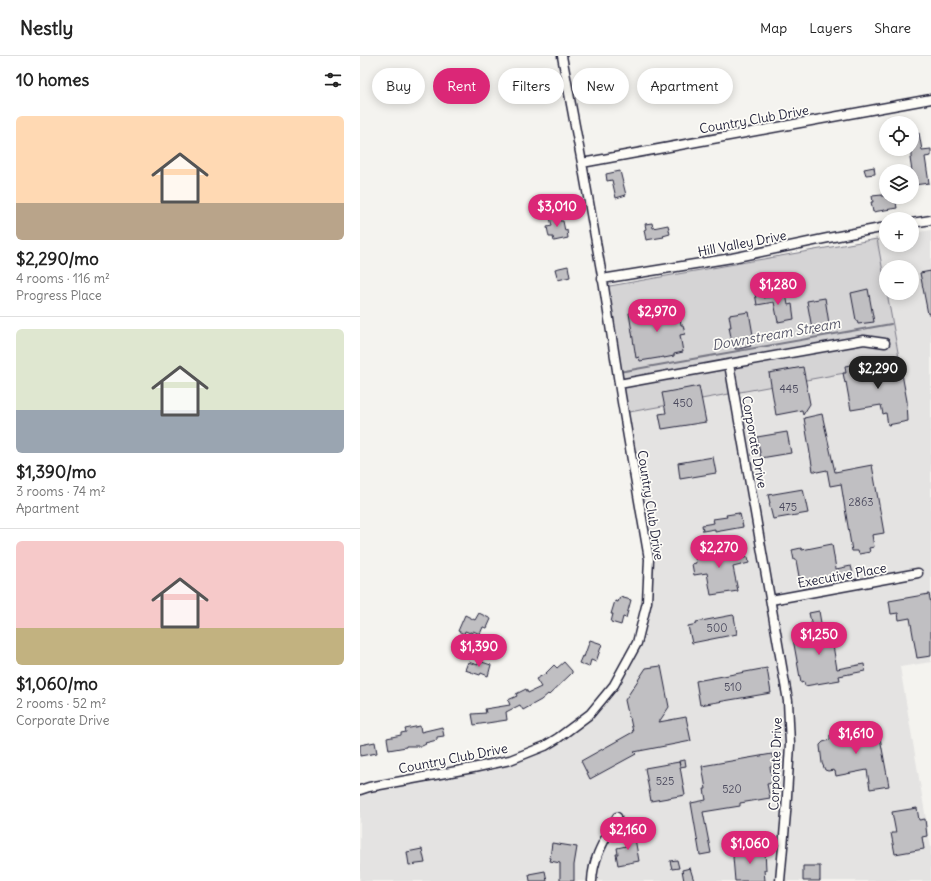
<!DOCTYPE html>
<meta charset="utf-8">
<style>
:root{--surface:#fff;--page:#f6f6f6;--text:#222;--muted:#767676;--line:#e0e0e0;--accent:#db2777}
body{margin:0;font-family:Delius,sans-serif;background:var(--page);color:var(--text);height:100vh;display:flex;flex-direction:column;font-size:15px;white-space:nowrap}
*{box-sizing:border-box;margin:0}
p{font-size:13px;color:var(--muted)}
.icon{flex:none;width:22px;height:22px;fill:none;stroke:currentColor;stroke-width:2;stroke-linecap:round;stroke-linejoin:round}
.map{position:relative;flex:1;overflow:hidden}
.details{display:flex;flex-direction:column;background:var(--surface);width:360px}
.details>*{flex:none}
.banner{position:absolute;left:12px;top:12px;width:380px;height:36px;display:flex;gap:8px}
.controls{position:absolute;left:519px;top:60px;display:grid;gap:8px}
.controls a{display:grid;place-items:center;width:40px;height:40px;border-radius:50%;background:var(--surface);box-shadow:0 2px 10px #0003;font-size:20px}
.price{position:absolute;translate:-50% -34px;padding:0 9px;border-radius:14px;background:var(--accent);color:#fff;font-size:13px;line-height:26px;filter:drop-shadow(0 1px 2px #0008)}
.price::after{content:'';position:absolute;left:50%;top:24px;width:12px;height:9px;margin-left:-6px;background:inherit;clip-path:polygon(0 0,100% 0,50% 100%)}
.price.selected{background:#222;color:#fff}
ul{padding:0;list-style:none}
li{display:grid;align-content:center;gap:8px;height:212px;padding:0 16px}
li+li{border-top:1px solid var(--line)}
li span{display:grid;place-items:center;height:124px;border-radius:6px;color:#555}
li>.icon{margin-inline-start:auto}
span .icon{width:72px;height:72px;fill:#fffc;stroke-width:1}
li b{font-size:17px}
h2{display:flex;justify-content:space-between;align-items:center;height:48px;padding:0 16px;font-size:17px}
.chip{padding:0 14px;border-radius:18px;background:var(--surface);box-shadow:0 2px 10px #0003;font-size:14px;line-height:36px}
.chip.selected{background:var(--accent);color:#fff}
header{display:flex;align-items:center;gap:24px;box-sizing:border-box;height:56px;padding:0 20px;background:var(--surface);border-bottom:1px solid var(--line)}
header strong{font-size:19px}
nav{display:flex;gap:22px;margin-inline-start:auto;font-size:14px}
main{display:flex;flex:1;min-height:0}
.map>svg:first-child{display:block}
.built{fill:#e4e3e2;fill-rule:evenodd}
.green{fill:#d5d4d5;stroke:#7c7b88}
.lines{fill:none;stroke-linecap:round;stroke-linejoin:round}
.stream{stroke:#757582;stroke-width:2}
.building{fill:#c0bfc2;stroke:#22223b}
.minor-casing{stroke:#22223b;stroke-width:11}
.minor{stroke:#fdfcf7;stroke-width:8}
.labels{text-anchor:middle;stroke-width:3.5;stroke-linejoin:round;paint-order:stroke}
.number-label{font-size:11px;fill:#4a495d}
.street-label{font-size:13px;fill:#22223b;stroke:#fdfcf7}
.water-label{font-size:14px;font-style:italic;fill:#59596b;stroke:#fdfcf7}
</style>
<header>
<strong>Nestly</strong>
<nav><a>Map</a><a>Layers</a><a>Share</a></nav>
</header>
<main>
<section class="details">
<h2>10 homes<svg class="icon" aria-label="filters" viewBox="0 0 24 24"><path d="M4 7h16M4 17h16"/><circle cx="9" cy="7" r="2"/><circle cx="15" cy="17" r="2"/></svg></h2>
<ul>
<li><span style="background:linear-gradient(#ffd9b3 70%,#b9a48a 0)"><svg class="icon" aria-label="home" viewBox="0 0 24 24"><path d="M3 11l9-7 9 7M6 9v11h12V9"/></svg></span><div><b>$2,290/mo</b><p>4 rooms · 116 m²</p><p>Progress Place</p></div></li>
<li><span style="background:linear-gradient(#dfe7d0 65%,#9aa5b1 0)"><svg class="icon" aria-label="home" viewBox="0 0 24 24"><path d="M3 11l9-7 9 7M6 9v11h12V9"/></svg></span><div><b>$1,390/mo</b><p>3 rooms · 74 m²</p><p>Apartment</p></div></li>
<li><span style="background:linear-gradient(#f6c9c9 70%,#c2b280 0)"><svg class="icon" aria-label="home" viewBox="0 0 24 24"><path d="M3 11l9-7 9 7M6 9v11h12V9"/></svg></span><div><b>$1,060/mo</b><p>2 rooms · 52 m²</p><p>Corporate Drive</p></div></li>
</ul>
</section>
<div class="map">
<svg width="571" height="825" viewBox="0 0 571 825">
<rect width="100%" height="100%" fill="#f4f3ef"/>
<filter id="ink" filterUnits="userSpaceOnUse"><feTurbulence type="fractalNoise" baseFrequency=".025" numOctaves="2"/><feDisplacementMap in="SourceGraphic" scale="8" xChannelSelector="R" yChannelSelector="G"/><feConvolveMatrix kernelMatrix="1 2 1 2 8 2 1 2 1" color-interpolation-filters="sRGB"/></filter>
<g filter="url(#ink)">
<!-- built -->
<path class="built" d="M571,174V606L540,611L571,792V825H0V736L173,695L238,649L276,587L289,511L243,231L526,182V189H552V177ZM526,211H552V237H526Z"/>
<!-- green -->
<path class="green" d="M517,183L526,232V237H527L540,307L264,357L244,231Z"/>
<g class="lines">
<!-- stream -->
<path class="stream" d="M259,316L531,268"/>
</g>
<!-- building -->
<path class="building" d="M559,77L562,94L571,93V100L565,101L569,127L554,129L550,102H552V79Z
M514,111L515,118L506,119L504,113Z
M260,115L266,139L256,142L252,124L247,125L246,118Z
M522,139V140H526V141H535L537,152L513,156L511,146H513L512,140Z
M198,156L200,165H203L205,175L207,174L208,182L194,185L193,181H189L187,171L192,170L189,157Z
M292,167L293,172L308,169L310,178L303,180L304,181L286,184L284,174L286,173L285,168Z
M208,210L210,221L198,224L195,213Z
M571,215V258H568L560,217Z
M508,233L514,266L498,268L497,264H496L491,237Z
M403,235L404,242L426,238L428,249L432,248L434,263L418,266L414,246L397,249L395,237Z
M465,242L470,274L453,278L447,245Z
M318,249L321,269H323L325,278L320,279L323,296L314,298V300L304,302V301L280,305L279,301L276,302L269,257Z
M389,256L393,279H392L393,285L390,286L391,290L379,293H375L374,286H372L369,271H371L369,259Z
M502,307L503,314L540,307L547,345L548,365L528,369L526,357L523,358L521,349L491,354L486,326L485,327L483,317H486L485,310Z
M443,311L450,348L443,359L442,354L416,359L409,317Z
M339,330L346,366L302,373L299,358L306,357L302,337Z
M462,358L475,416L512,409L524,477L512,479L514,491L509,492L510,496L499,498L498,495H492L481,428L470,430L467,414L457,416L456,415H453L444,362Z
M427,376L431,397L401,402L397,381Z
M353,401L356,417L320,423L318,407Z
M443,433L448,457L413,463L409,447H410L408,439Z
M379,457V459L380,458L383,471L355,476V473L343,475L342,469L354,467L353,463L367,461L366,459Z
M472,488L476,513L491,510L493,517L440,526L436,504H434L432,494L441,492L442,494Z
M358,491L359,498H361V500L383,496L384,502L388,501L389,507L373,511L378,535L351,539L347,517L334,519L332,508L336,507L334,496Z
M569,538L571,548V600L557,602L550,562L539,564L538,557L531,558L529,545Z
M260,541L271,544L266,562L263,561L261,569L251,566L253,558H251L255,545L258,546Z
M459,555L462,573L470,572L477,613L504,608L505,615L479,620L480,624L445,630L444,626L441,627L433,583L436,582V578L453,575L449,557Z
M119,557L131,563L127,572L123,571L120,578L113,575V577L110,576V577L105,575L104,578L98,575L105,559L115,564Z
M373,559L374,560L377,578L332,587L328,570L337,568L336,566Z
M230,584L242,588L236,606L231,604L229,611L219,607L222,600L224,601Z
M119,605L131,609L128,620L121,617L120,619L105,614L108,606L118,609Z
M204,606L212,615V617L189,639L188,638L181,644L163,654L160,649L146,656L147,664L114,669L112,658L126,657L125,653L150,649L148,644L157,640L156,638L166,633L168,637L181,631L176,623L185,618L194,609L197,612Z
M301,610L309,651L299,666L326,661L331,685L274,696L276,698L230,723L221,705L273,676L270,662H269L265,644L286,612Z
M407,612L411,637L340,649L336,625Z
M60,670L61,676L82,671L84,680L77,681V684L65,687L66,688L62,690H46V691L29,694L27,682L41,679V677L46,676L45,673Z
M518,671L529,730L510,733L507,714L476,720L475,715H474V714L468,715L465,714L462,707L460,690V689L463,686L470,684V679Z
M15,686L17,697L0,700V689Z
M412,698L414,710L410,711L413,727L407,728L410,742L380,747V750L343,756L351,797L340,799L331,747L346,744L344,733H346L342,710Z
M325,704L326,710L320,711L325,739L291,745L285,712L319,706L320,710L319,705Z
M557,752L559,764L565,763L567,780L562,781L564,793L535,798L531,777H536L532,756Z
M280,764L295,773L290,782L275,773Z
M274,777L279,805L258,809L256,798H258L257,792L266,790L264,779Z
M192,787L217,791L214,809V825H200V807L190,805L191,802H190Z
M398,792V795L405,794L406,814H404L405,825H375L373,801L380,794Z
M62,793L65,807L49,809L47,796Z
M317,804L319,812L312,813L310,805Z
M443,810H460V825H443Z
M330,812L334,825H324L322,814Z
M185,815L187,825H170L169,818Z"/>
<g class="lines">
<defs>
<path id="minor" d="M222,107L571,43
M552,167L571,164
M242,223L372,202L468,182L526,171
M369,308L428,645L430,688L426,757L420,825
M259,328L369,308L504,284L525,287
M411,544L558,517
M0,734L9,731L113,712L150,704L185,690L198,682L230,658L254,629L277,587L287,546L289,503L261,340L244,231L222,107L202,0
M232,825C233,800 246,782 257,761"/>
</defs>
<!-- minor casing -->
<use href="#minor" class="minor-casing"/>
<!-- minor -->
<use href="#minor" class="minor"/>
</g>
</g>
<g class="labels">
<!-- number labels -->
<g class="number-label">
<text x="429" y="337">445</text>
<text x="323" y="351">450</text>
<text x="501" y="450">2863</text>
<text x="428" y="455">475</text>
<text x="357" y="576">500</text>
<text x="373" y="635">510</text>
<text x="305" y="729">525</text>
<text x="372" y="737">520</text>
</g>
<!-- street labels -->
<g class="street-label">
<text transform="translate(394 63) rotate(-10)" y="5">Country Club Drive</text>
<text transform="translate(382 187) rotate(-11)" y="5">Hill Valley Drive</text>
<text transform="translate(395 386) rotate(80)" y="5">Corporate Drive</text>
<text transform="translate(291 449) rotate(81)" y="5">Country Club Drive</text>
<text transform="translate(482 519) rotate(-10)" y="5">Executive Place</text>
<text transform="translate(93 702) rotate(-11)" y="5">Country Club Drive</text>
<text transform="translate(415 708) rotate(-88)" y="5">Corporate Drive</text>
</g>
<!-- water labels -->
<g class="water-label">
<text transform="translate(416 278) rotate(-10)" y="5">Downstream Stream</text>
</g>
</g>
</svg>
<div class="controls">
<a><svg class="icon" aria-label="locate" viewBox="0 0 24 24"><circle cx="12" cy="12" r="6"/><path d="M12 2v4M12 18v4M2 12h4M18 12h4"/></svg></a>
<a><svg class="icon" aria-label="layers" viewBox="0 0 24 24"><path d="M12 4l9 5-9 5-9-5zM3 14l9 5 9-5"/></svg></a>
<a>+</a>
<a>−</a>
</div>
<b class="price" style="left:197px;top:172px">$3,010</b>
<b class="price" style="left:418px;top:250px">$1,280</b>
<b class="price" style="left:297px;top:277px">$2,970</b>
<b class="price selected" style="left:518px;top:334px">$2,290</b>
<b class="price" style="left:359px;top:513px">$2,270</b>
<b class="price" style="left:459px;top:600px">$1,250</b>
<b class="price" style="left:119px;top:612px">$1,390</b>
<b class="price" style="left:496px;top:699px">$1,610</b>
<b class="price" style="left:268px;top:795px">$2,160</b>
<b class="price" style="left:390px;top:809px">$1,060</b>
<div class="banner">
<a class="chip">Buy</a>
<a class="chip selected">Rent</a>
<a class="chip">Filters</a>
<a class="chip">New</a>
<a class="chip">Apartment</a>
</div>
</div>
</main>
